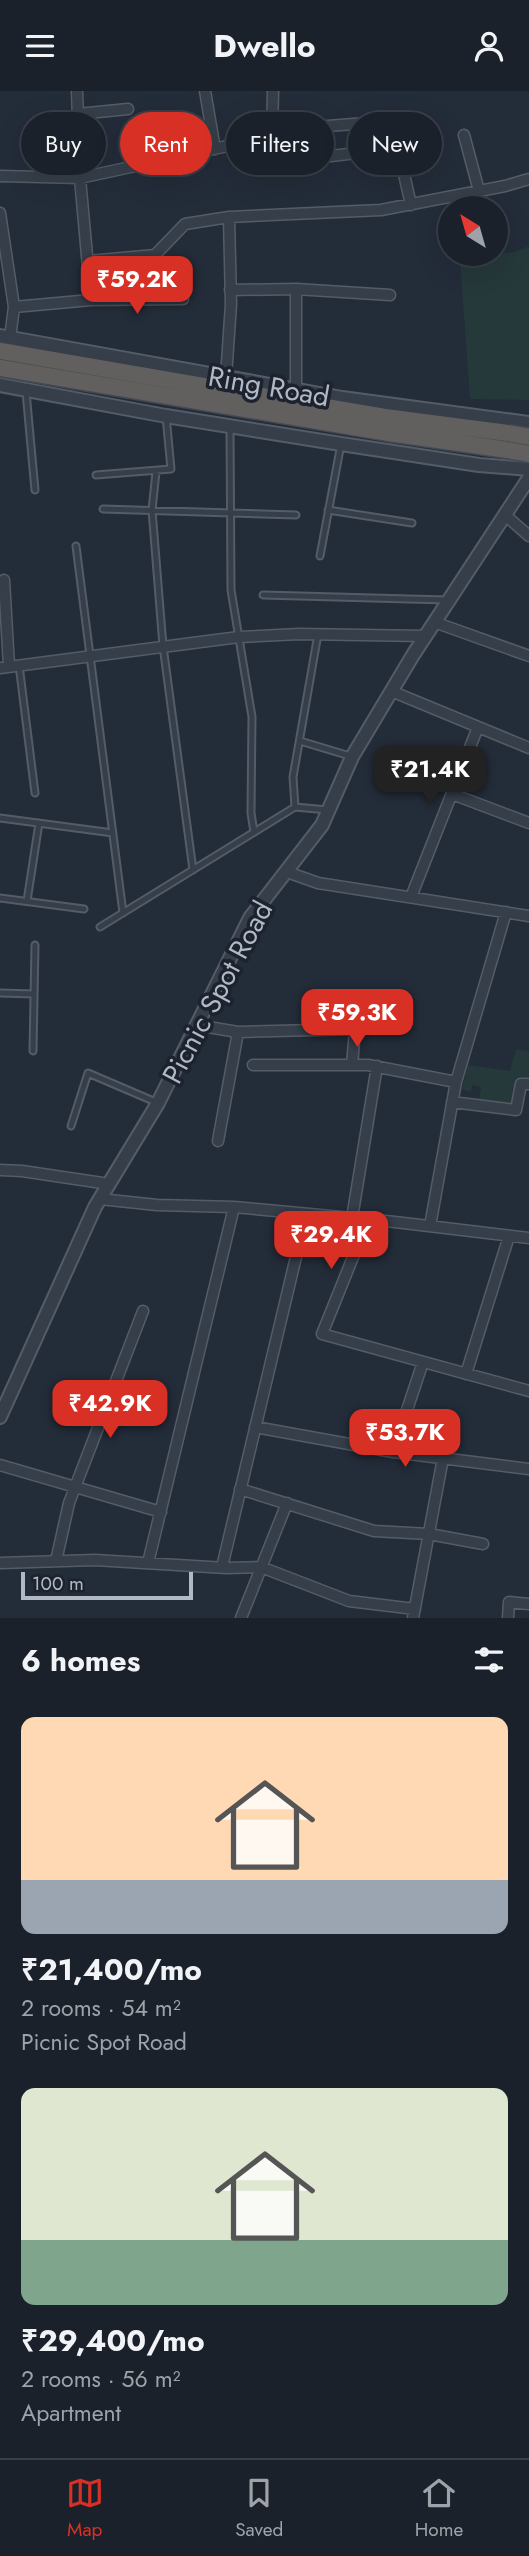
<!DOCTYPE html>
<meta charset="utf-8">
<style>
:root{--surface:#1a212b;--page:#232933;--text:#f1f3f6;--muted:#9fa3a9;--line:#383e47;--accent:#d93025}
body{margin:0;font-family:Jost,sans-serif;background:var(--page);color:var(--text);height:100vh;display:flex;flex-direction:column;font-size:26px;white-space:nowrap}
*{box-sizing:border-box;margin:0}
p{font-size:23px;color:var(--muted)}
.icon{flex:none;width:38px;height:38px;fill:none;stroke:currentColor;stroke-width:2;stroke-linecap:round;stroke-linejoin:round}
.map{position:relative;height:1527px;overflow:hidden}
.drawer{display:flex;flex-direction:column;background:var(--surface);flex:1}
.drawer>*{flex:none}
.guide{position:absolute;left:21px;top:21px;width:488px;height:63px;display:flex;gap:14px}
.needle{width:46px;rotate:323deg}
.tools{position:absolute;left:438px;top:105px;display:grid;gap:14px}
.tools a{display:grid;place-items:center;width:70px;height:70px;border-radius:50%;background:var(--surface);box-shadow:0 7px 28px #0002,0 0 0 2px var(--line);font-size:35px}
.scale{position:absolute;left:21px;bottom:18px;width:172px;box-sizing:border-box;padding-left:7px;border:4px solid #b1b9c5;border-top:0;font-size:19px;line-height:24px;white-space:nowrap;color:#b1b9c5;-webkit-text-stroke:5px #1c232e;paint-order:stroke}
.price{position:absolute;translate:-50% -60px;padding:0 16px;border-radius:14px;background:var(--accent);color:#fff;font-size:23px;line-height:46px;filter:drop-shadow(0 2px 4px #0008)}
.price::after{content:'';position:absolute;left:50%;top:42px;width:21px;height:16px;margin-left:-10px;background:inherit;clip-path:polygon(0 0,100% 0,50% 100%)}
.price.current{background:#222;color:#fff}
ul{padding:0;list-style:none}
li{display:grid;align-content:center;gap:14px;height:371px;padding:0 21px}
li span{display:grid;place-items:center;height:217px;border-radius:14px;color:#555}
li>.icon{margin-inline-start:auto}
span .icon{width:126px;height:126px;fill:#fffc;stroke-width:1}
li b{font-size:30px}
h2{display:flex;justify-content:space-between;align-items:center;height:84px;padding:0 21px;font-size:30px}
.chip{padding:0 24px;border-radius:32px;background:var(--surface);box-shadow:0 7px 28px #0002,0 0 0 2px var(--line);font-size:24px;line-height:63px}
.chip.current{background:var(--accent);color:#fff}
header{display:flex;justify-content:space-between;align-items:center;height:91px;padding:0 21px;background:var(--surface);font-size:32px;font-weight:700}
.menu{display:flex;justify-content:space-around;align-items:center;height:98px;border-top:2px solid var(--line);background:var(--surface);font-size:19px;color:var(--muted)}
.menu a{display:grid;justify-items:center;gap:4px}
.menu .current{color:var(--accent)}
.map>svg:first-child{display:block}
.green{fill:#25383a}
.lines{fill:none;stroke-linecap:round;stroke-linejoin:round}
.service-casing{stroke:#545c67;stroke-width:9}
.minor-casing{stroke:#545c67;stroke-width:13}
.tertiary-casing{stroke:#545c67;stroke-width:16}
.trunk-casing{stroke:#414954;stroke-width:19}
.service{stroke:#363e49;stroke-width:5}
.minor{stroke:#363e49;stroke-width:10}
.tertiary{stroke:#363e49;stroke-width:12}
.trunk{stroke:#62605e;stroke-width:16}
.trunk-bridge-casing{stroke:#414954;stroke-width:19;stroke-linecap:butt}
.trunk-bridge{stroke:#62605e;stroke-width:16}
.labels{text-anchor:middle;stroke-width:7;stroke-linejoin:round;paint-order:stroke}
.street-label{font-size:28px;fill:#b1b9c5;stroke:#1c232e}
</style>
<header><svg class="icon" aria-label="menu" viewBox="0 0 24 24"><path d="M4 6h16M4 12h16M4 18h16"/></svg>Dwello<svg class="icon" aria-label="person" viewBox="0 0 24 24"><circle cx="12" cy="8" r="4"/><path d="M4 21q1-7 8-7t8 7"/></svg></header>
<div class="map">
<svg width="529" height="1527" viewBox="0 0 529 1527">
<rect width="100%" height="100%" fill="#232c39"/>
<!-- green -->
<path class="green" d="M529,155V309L470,308L460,168L515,161Z
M516,958L529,960V986L516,987L513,1012L479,1009L481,996L473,994L470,1001L462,998L468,974L510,980Z"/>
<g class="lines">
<defs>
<path id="service" d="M26,301L35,399
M230,337L231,499L252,626L251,722L254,741
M156,381L152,419L163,555L193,779
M96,384L171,378L166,325
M103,418L296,424
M328,419L412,432
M76,455L123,822
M320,465L341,353
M263,504L446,509
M19,574L35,702
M300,650L350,665
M295,716L293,686L318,543
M0,727L113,742
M0,807L84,818
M27,810L39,732
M100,836L295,716L328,719
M0,902L34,903
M33,960L35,854
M71,1035L88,982L158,1012"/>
<path id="minor" d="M205,0L215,58
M78,23L128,18
M315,36L392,30L411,114
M464,44L479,100
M281,71L398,57
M0,85L80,87L77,0
M0,122L14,216
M88,170L155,164L185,133L229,126
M230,199L296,198L390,204
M91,209L183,208
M10,247L14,216L91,209L80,87L223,56L272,41L273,0
M226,286L231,213L229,126L381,119L505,95L529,88
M296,299V198
M505,424L529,445
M4,489L9,575
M434,531L529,565
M0,577L239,546L299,543L425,545
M391,600L529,657
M452,703L529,732
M287,781L318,792L529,825
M411,806L478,636
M196,934L238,941
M253,974H368L456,991
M452,1011L516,1019L521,993H529
M218,1050L238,941L355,938L352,974
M0,1079L22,1080L109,1093
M100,1108L157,1114L234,1116L395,1131L529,1147
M352,1127L377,975
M368,1129L322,1243L529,1300
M430,1135L456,991L506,821
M466,1283L509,1145
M255,1336L393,1361L529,1378
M393,1361L423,1271
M0,1374L161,1421
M240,1398L374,1440L429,1443L483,1453
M56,1470L69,1412L143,1220
M0,1472L95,1469L226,1477L261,1476L349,1510L415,1518
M148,1472L234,1116
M222,1476L306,1124
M241,1527L287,1412
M413,1527L443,1367
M508,1527L509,1511L529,1513"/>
<path id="tertiary" d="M0,245L342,307L529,332
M0,294L166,325L341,353L479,374L529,378
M0,1326L95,1116L158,1012L250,827L322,734L352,666L413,564L529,387"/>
<path id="trunk" d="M0,260L385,326L508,342
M0,277L389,342L508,359"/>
</defs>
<!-- service casing -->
<use href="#service" class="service-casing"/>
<!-- minor casing -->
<use href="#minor" class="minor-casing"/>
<!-- tertiary casing -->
<use href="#tertiary" class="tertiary-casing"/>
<!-- trunk casing -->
<use href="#trunk" class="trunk-casing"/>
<!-- service -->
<use href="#service" class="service"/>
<!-- minor -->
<use href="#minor" class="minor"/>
<!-- tertiary -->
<use href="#tertiary" class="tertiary"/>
<!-- trunk -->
<use href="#trunk" class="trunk"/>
<defs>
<path id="trunk-bridge" d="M508,342L529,346
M508,359L529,363"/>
</defs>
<!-- trunk-bridge casing -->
<use href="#trunk-bridge" class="trunk-bridge-casing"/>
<!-- trunk-bridge -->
<use href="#trunk-bridge" class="trunk-bridge"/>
</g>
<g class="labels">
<!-- street labels -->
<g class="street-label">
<text transform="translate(269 295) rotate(10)" y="10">Ring Road</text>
<text transform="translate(217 901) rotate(-62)" y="10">Picnic Spot Road</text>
</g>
</g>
</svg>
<div class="tools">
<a><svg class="needle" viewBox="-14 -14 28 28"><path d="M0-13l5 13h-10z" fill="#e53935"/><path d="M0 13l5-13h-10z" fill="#9fa3a9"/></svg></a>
</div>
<div class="scale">100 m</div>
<b class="price" style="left:137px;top:225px">₹59.2K</b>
<b class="price current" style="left:430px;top:715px">₹21.4K</b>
<b class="price" style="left:357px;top:958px">₹59.3K</b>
<b class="price" style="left:331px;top:1180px">₹29.4K</b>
<b class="price" style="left:110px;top:1349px">₹42.9K</b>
<b class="price" style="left:405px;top:1378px">₹53.7K</b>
<div class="guide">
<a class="chip">Buy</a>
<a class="chip current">Rent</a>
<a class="chip">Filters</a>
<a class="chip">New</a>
</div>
</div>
<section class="drawer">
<h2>6 homes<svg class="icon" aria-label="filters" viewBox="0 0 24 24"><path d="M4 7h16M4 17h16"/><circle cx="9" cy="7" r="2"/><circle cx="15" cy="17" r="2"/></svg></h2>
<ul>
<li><span style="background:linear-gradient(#ffd9b3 75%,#9aa5b1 0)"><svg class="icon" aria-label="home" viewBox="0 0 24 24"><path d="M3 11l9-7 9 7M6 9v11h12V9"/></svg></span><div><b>₹21,400/mo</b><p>2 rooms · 54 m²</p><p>Picnic Spot Road</p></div></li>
<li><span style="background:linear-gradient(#dfe7d0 70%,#7fa58c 0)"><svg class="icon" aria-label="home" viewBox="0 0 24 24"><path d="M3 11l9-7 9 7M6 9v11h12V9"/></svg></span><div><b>₹29,400/mo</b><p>2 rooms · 56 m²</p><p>Apartment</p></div></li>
</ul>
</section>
<nav class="menu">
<a class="current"><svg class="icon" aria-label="map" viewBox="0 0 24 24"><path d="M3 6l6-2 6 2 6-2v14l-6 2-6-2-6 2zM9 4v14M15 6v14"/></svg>Map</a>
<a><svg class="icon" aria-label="saved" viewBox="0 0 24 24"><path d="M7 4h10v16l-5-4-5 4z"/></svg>Saved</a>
<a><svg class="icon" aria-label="home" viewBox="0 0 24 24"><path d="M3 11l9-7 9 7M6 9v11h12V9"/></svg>Home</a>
</nav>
